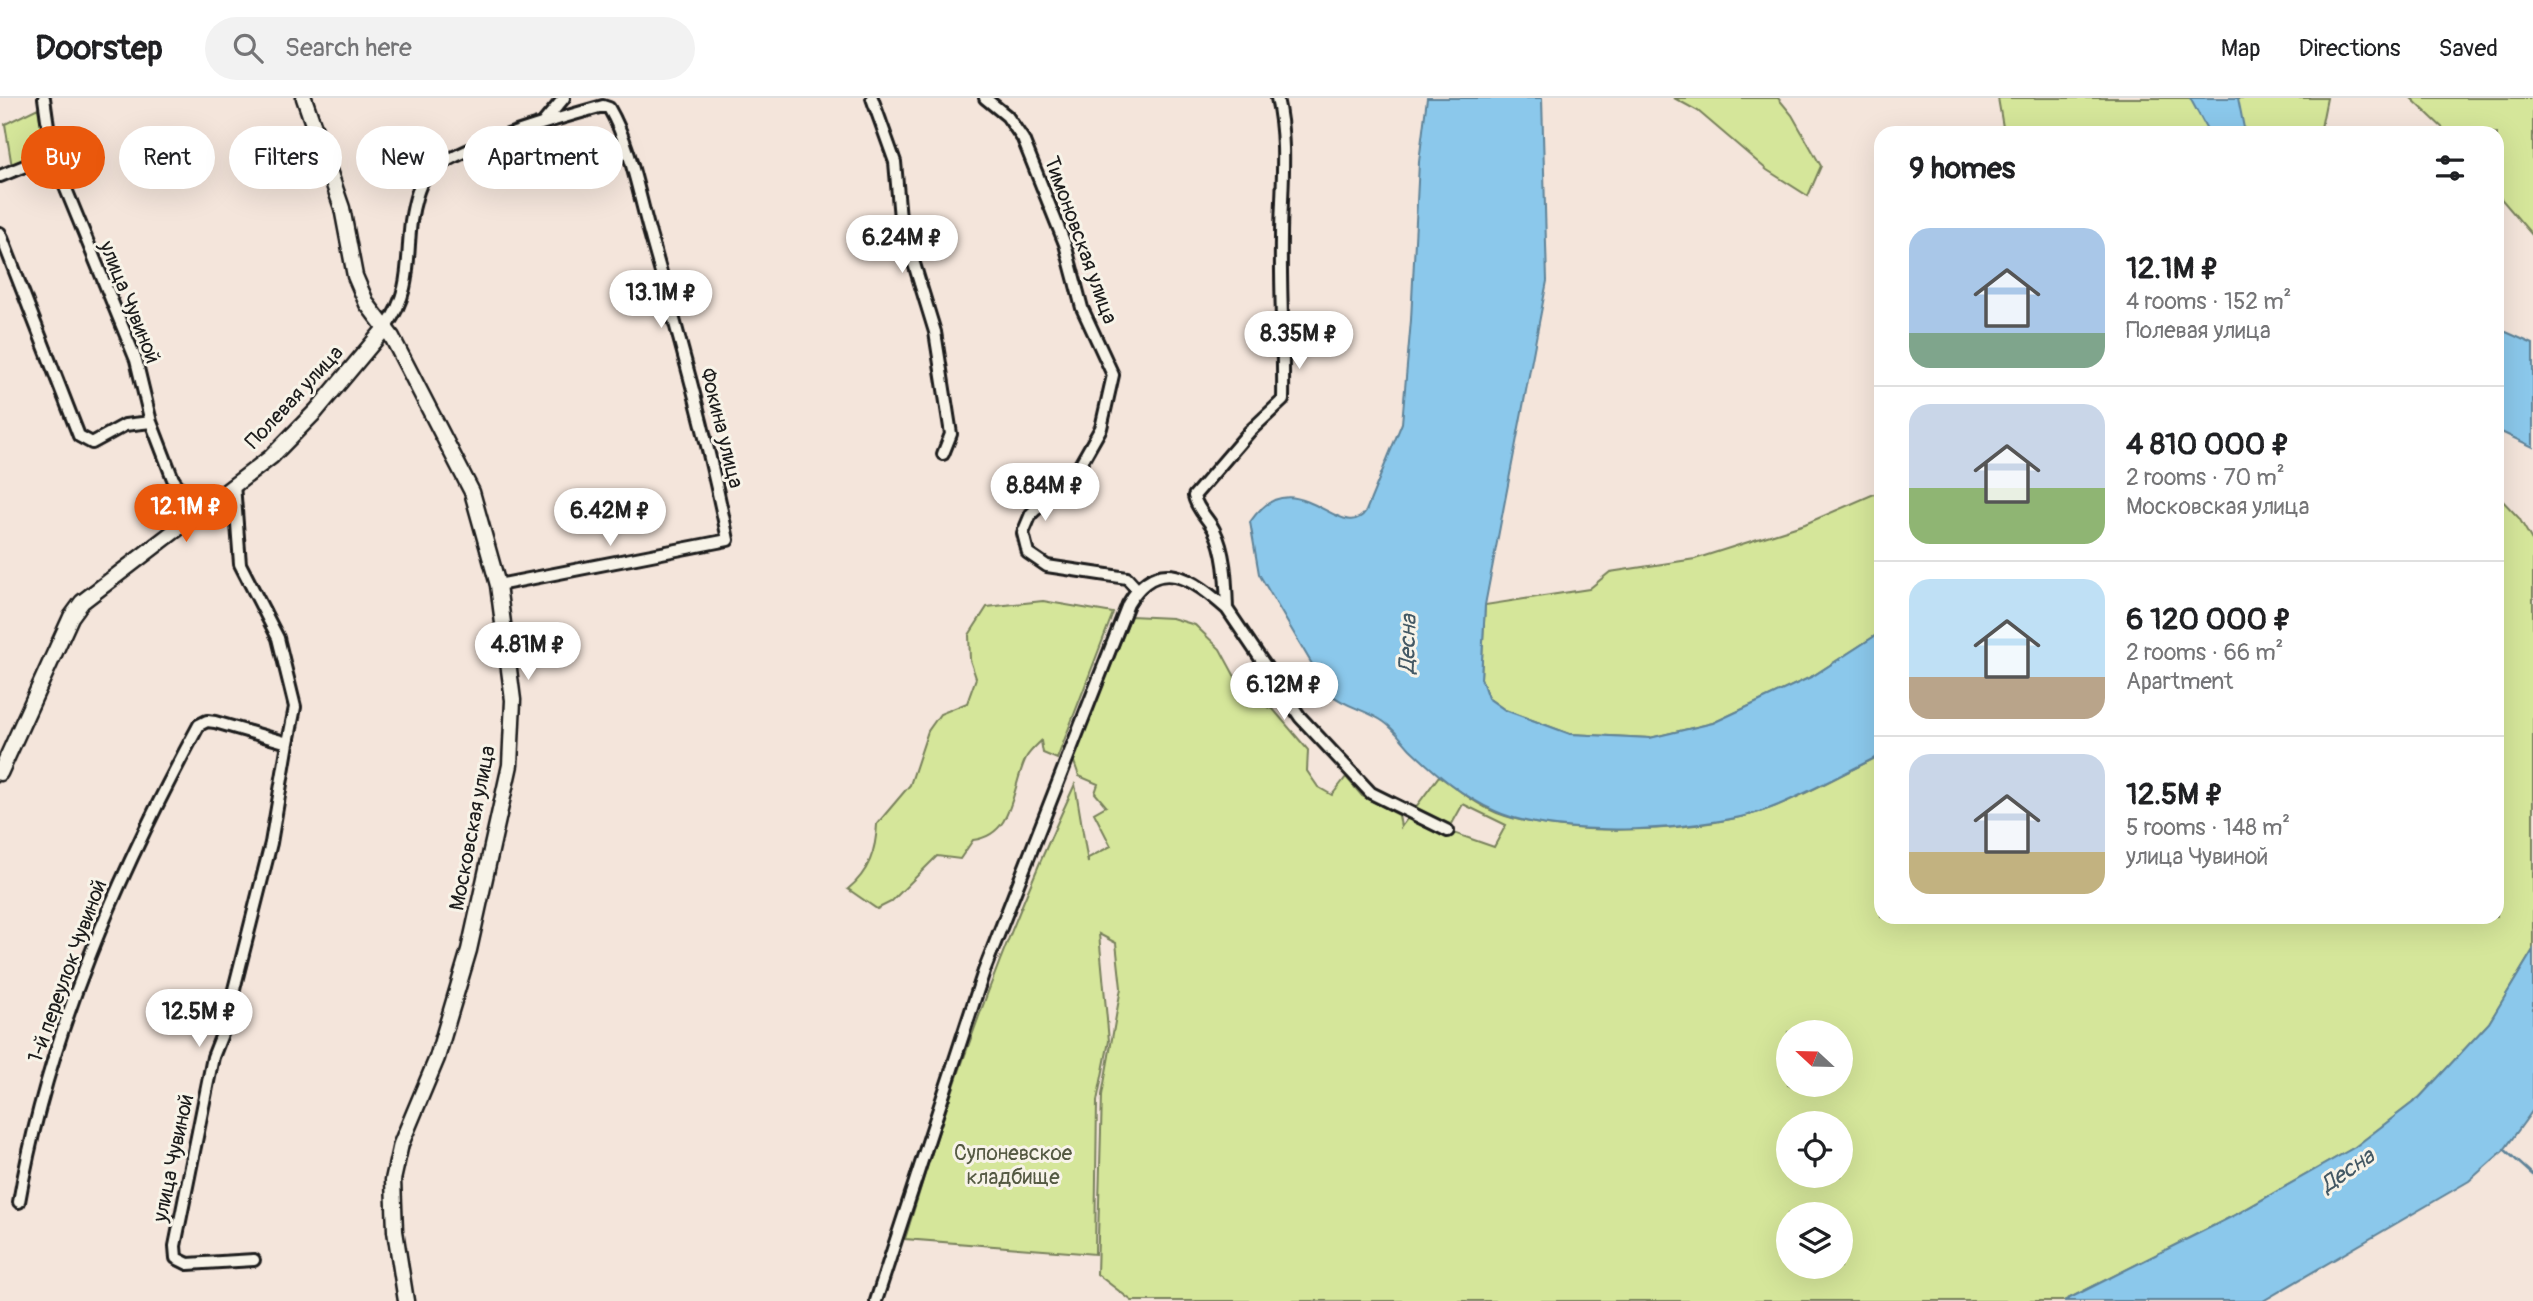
<!DOCTYPE html>
<meta charset="utf-8">
<style>
:root{--surface:#fff;--page:#f2f2f2;--text:#202124;--muted:#757577;--line:#e0e0e0;--accent:#ea580c}
body{margin:0;font-family:Pangolin,sans-serif;background:var(--page);color:var(--text);height:100vh;display:flex;flex-direction:column;font-size:26px;white-space:nowrap}
*{box-sizing:border-box;margin:0}
p{font-size:23px;color:var(--muted)}
.icon{flex:none;width:38px;height:38px;fill:none;stroke:currentColor;stroke-width:2;stroke-linecap:round;stroke-linejoin:round}
.map{position:relative;flex:1;overflow:hidden}
.sheet{position:absolute;left:1874px;top:28px;width:630px;height:798px;display:flex;flex-direction:column;background:var(--surface);border-radius:21px;box-shadow:0 7px 28px #0002}
.sheet>*{flex:none}
.guide{position:absolute;left:21px;top:28px;width:665px;height:63px;display:flex;gap:14px}
.needle{width:46px;rotate:292deg}
.controls{position:absolute;left:1776px;top:922px;display:grid;gap:14px}
.controls a{display:grid;place-items:center;width:77px;height:77px;border-radius:50%;background:var(--surface);box-shadow:0 7px 28px #0002;font-size:35px}
.price{position:absolute;translate:-50% -60px;padding:0 16px;border-radius:24px;background:#fff;color:#222;font-size:23px;line-height:46px;filter:drop-shadow(0 2px 4px #0008)}
.price::after{content:'';position:absolute;left:50%;top:42px;width:21px;height:16px;margin-left:-10px;background:inherit;clip-path:polygon(0 0,100% 0,50% 100%)}
.price.on{background:var(--accent);color:#fff}
ul{padding:0;list-style:none}
li{display:flex;align-items:center;gap:21px;height:175px;padding:0 35px}
li+li{border-top:2px solid var(--line)}
li span{display:grid;place-items:center;flex:none;width:196px;height:140px;border-radius:21px;color:#555}
li>.icon{margin-inline-start:auto}
span .icon{width:84px;height:84px;fill:#fffc;stroke-width:1}
li b{font-size:30px}
h2{display:flex;justify-content:space-between;align-items:center;height:84px;padding:0 35px;font-size:30px}
.chip{padding:0 24px;border-radius:32px;background:var(--surface);box-shadow:0 7px 28px #0002;font-size:24px;line-height:63px}
.chip.on{background:var(--accent);color:#fff}
header{display:flex;align-items:center;gap:42px;box-sizing:border-box;height:98px;padding:0 35px;background:var(--surface);border-bottom:2px solid var(--line)}
header strong{font-size:33px}
nav{display:flex;gap:38px;margin-inline-start:auto;font-size:24px}
.search{width:490px;height:63px;background:var(--page);display:flex;align-items:center;gap:18px;box-sizing:border-box;padding:0 24px;border-radius:38px;color:var(--muted);font-size:26px}
.map>svg:first-child{display:block}
.green{fill:#d5e69a;stroke:#78815b;stroke-width:2;fill-rule:evenodd}
.water{fill:#8bc8eb;stroke:#5f8398;stroke-width:2}
.lines{fill:none;stroke-linecap:round;stroke-linejoin:round}
.stream{stroke:#5f8398;stroke-width:2.5}
.minor-casing{stroke:#1c1c1c;stroke-width:16}
.tertiary-casing{stroke:#1c1c1c;stroke-width:19}
.minor{stroke:#f7f3e8;stroke-width:10}
.tertiary{stroke:#f7f3e8;stroke-width:14}
.labels{text-anchor:middle;stroke-width:6;stroke-linejoin:round;paint-order:stroke}
.street-label{font-size:21px;fill:#1c1c1c;stroke:#f7f3e8}
.park-label{font-size:21px;fill:#545942;stroke:#f7f3e8}
.water-label{font-size:23px;font-style:italic;fill:#435864;stroke:#f7f3e8}
</style>
<header>
<strong>Doorstep</strong>
<div class="search"><svg class="icon" aria-label="search" viewBox="0 0 24 24"><circle cx="10" cy="10" r="6"/><path d="M15 15l6 6"/></svg>Search here</div>
<nav><a>Map</a><a>Directions</a><a>Saved</a></nav>
</header>
<div class="map">
<svg width="2533" height="1203" viewBox="0 0 2533 1203">
<rect width="100%" height="100%" fill="#f4e5db"/>
<filter id="ink" filterUnits="userSpaceOnUse"><feTurbulence type="fractalNoise" baseFrequency=".0143" numOctaves="2"/><feDisplacementMap in="SourceGraphic" scale="14" xChannelSelector="R" yChannelSelector="G"/><feConvolveMatrix kernelMatrix="1 2 1 2 8 2 1 2 1" color-interpolation-filters="sRGB"/></filter>
<g filter="url(#ink)">
<!-- green -->
<path class="green" d="M1674,0H1778L1792,17L1821,68L1808,98L1767,72L1698,13Z
M1998,0H2327L2320,35H2004Z
M2411,0H2533V138L2497,96V35H2448Z
M38,10L45,54L12,69L5,26Z
M1881,393V534L1813,578L1713,625L1650,640L1570,636L1505,612L1488,600L1481,580L1485,507L1589,491L1610,474L1695,461L1805,426Z
M2497,397L2519,420L2533,444V852L2489,925L2420,999L2355,1049L2237,1116L2064,1203H1132L1097,1176L1102,997L1121,890L1116,845L1099,836L1109,943L1097,1003L1095,1156L905,1141C951,987 1007,832 1075,686L1088,765V760L1111,748L1094,715L1106,708L1095,695L1098,686L1079,678L1073,661L1131,518L1172,520L1195,527L1220,551L1240,588L1255,604L1273,611L1302,645L1308,652L1307,673L1318,689L1332,697L1346,679L1362,698L1399,717L1401,729L1439,678C1457,691 1476,706 1497,715C1564,741 1710,735 1776,708C1812,694 1846,674 1881,657V819H2497ZM1463,706L1506,727L1494,749L1448,733ZM1788,934H1841V987H1788ZM1788,1026H1841V1078H1788ZM1788,1116H1841V1169H1788Z
M1043,503L1113,515L1057,661L1043,655L1041,643C1036,648 1029,654 1026,660C1011,690 1015,737 973,742L960,761L937,758L891,804L877,811L848,791C869,774 876,752 877,726L910,687L928,633L940,616L967,605L976,580L970,562L969,537L987,509Z"/>
<!-- water -->
<path class="water" d="M1427,0H1542L1547,183L1485,507L1481,580L1488,600L1505,612L1570,636L1650,640L1713,625L1762,602L1813,578L1881,534V657C1846,674 1812,693 1776,708C1714,734 1556,742 1495,713C1462,698 1436,676 1410,651C1402,642 1394,631 1384,624C1367,612 1345,609 1329,595L1259,476L1250,424C1295,358 1342,449 1366,413L1402,325L1411,222L1419,64Z
M2190,0H2238L2245,35H2209Z
M2497,230L2533,246V349L2497,332Z
M2533,852V1012L2504,1052L2469,1083L2263,1203H2064L2237,1116L2355,1049L2420,999L2489,925Z"/>
<g class="lines">
<!-- stream -->
<path class="stream" d="M2504,1051L2533,1077"/>
<defs>
<path id="minor" d="M44,0L52,57L136,262L151,324L173,381L197,415
M872,0L895,64L900,120L935,234L951,336L943,356
M985,0L1007,18L1023,41L1065,146L1082,210L1113,277L1101,330L1076,374L1031,416L1023,435L1028,455L1047,468L1127,480L1137,491
M543,25L564,0
M0,78L52,57
M0,135L79,338L92,345L125,327L151,324
M386,229C412,192 406,165 411,123C413,110 418,87 426,78C451,50 563,19 603,8L609,10C630,46 638,93 649,132C678,235 707,337 728,442L498,487
M1227,511C1226,486 1226,456 1214,432C1208,420 1197,412 1194,398L1250,333L1283,302C1284,248 1280,194 1281,140C1281,92 1288,47 1277,0
M19,1104C48,936 118,776 199,627L207,623L215,624L288,645L295,609L278,540L240,466L234,386
M254,1162L188,1166L176,1160L175,1148L213,959L224,931L271,745L288,645
M876,1203L984,873L1128,506C1158,455 1193,481 1227,511L1300,619L1371,695L1448,733"/>
<path id="tertiary" d="M304,0L342,110L355,178L367,206L392,239L472,394L498,487L513,602L510,667L469,852L437,960L401,1046L393,1082L395,1133L406,1203
M0,675L71,519L82,504L271,359L316,313L386,229"/>
</defs>
<!-- minor casing -->
<use href="#minor" class="minor-casing"/>
<!-- tertiary casing -->
<use href="#tertiary" class="tertiary-casing"/>
<!-- minor -->
<use href="#minor" class="minor"/>
<!-- tertiary -->
<use href="#tertiary" class="tertiary"/>
</g>
</g>
<g class="labels">
<!-- street labels -->
<g class="street-label">
<text transform="translate(1081 142) rotate(70)" y="7">Тимоновская улица</text>
<text transform="translate(130 204) rotate(68)" y="7">улица Чувиной</text>
<text transform="translate(294 299) rotate(-47)" y="7">Полевая улица</text>
<text transform="translate(722 330) rotate(76)" y="7">Фокина улица</text>
<text transform="translate(472 730) rotate(-79)" y="7">Московская улица</text>
<text transform="translate(67 873) rotate(-70)" y="7">1-й переулок Чувиной</text>
<text transform="translate(173 1060) rotate(-78)" y="7">улица Чувиной</text>
</g>
<!-- park labels -->
<g class="park-label">
<text x="1013" y="1062">Супоневское<tspan x="1013" dy="24">кладбище</tspan></text>
</g>
<!-- water labels -->
<g class="water-label">
<text transform="translate(1407 546) rotate(-88)" y="8">Десна</text>
<text transform="translate(2347 1072) rotate(-34)" y="8">Десна</text>
</g>
</g>
</svg>
<div class="controls">
<a><svg class="needle" viewBox="-14 -14 28 28"><path d="M0-13l5 13h-10z" fill="#e53935"/><path d="M0 13l5-13h-10z" fill="#757577"/></svg></a>
<a><svg class="icon" aria-label="locate" viewBox="0 0 24 24"><circle cx="12" cy="12" r="6"/><path d="M12 2v4M12 18v4M2 12h4M18 12h4"/></svg></a>
<a><svg class="icon" aria-label="layers" viewBox="0 0 24 24"><path d="M12 4l9 5-9 5-9-5zM3 14l9 5 9-5"/></svg></a>
</div>
<b class="price" style="left:902px;top:177px">6.24M ₽</b>
<b class="price" style="left:661px;top:232px">13.1M ₽</b>
<b class="price" style="left:1299px;top:273px">8.35M ₽</b>
<b class="price" style="left:1045px;top:425px">8.84M ₽</b>
<b class="price on" style="left:186px;top:446px">12.1M ₽</b>
<b class="price" style="left:610px;top:450px">6.42M ₽</b>
<b class="price" style="left:528px;top:584px">4.81M ₽</b>
<b class="price" style="left:1284px;top:624px">6.12M ₽</b>
<b class="price" style="left:199px;top:951px">12.5M ₽</b>
<div class="guide">
<a class="chip on">Buy</a>
<a class="chip">Rent</a>
<a class="chip">Filters</a>
<a class="chip">New</a>
<a class="chip">Apartment</a>
</div>
<section class="sheet">
<h2>9 homes<svg class="icon" aria-label="filters" viewBox="0 0 24 24"><path d="M4 7h16M4 17h16"/><circle cx="9" cy="7" r="2"/><circle cx="15" cy="17" r="2"/></svg></h2>
<ul>
<li><span style="background:linear-gradient(#a9c7e8 75%,#7fa58c 0)"><svg class="icon" aria-label="home" viewBox="0 0 24 24"><path d="M3 11l9-7 9 7M6 9v11h12V9"/></svg></span><div><b>12.1M ₽</b><p>4 rooms · 152 m²</p><p>Полевая улица</p></div></li>
<li><span style="background:linear-gradient(#c9d6e8 60%,#8fb573 0)"><svg class="icon" aria-label="home" viewBox="0 0 24 24"><path d="M3 11l9-7 9 7M6 9v11h12V9"/></svg></span><div><b>4 810 000 ₽</b><p>2 rooms · 70 m²</p><p>Московская улица</p></div></li>
<li><span style="background:linear-gradient(#bfe0f5 70%,#b9a48a 0)"><svg class="icon" aria-label="home" viewBox="0 0 24 24"><path d="M3 11l9-7 9 7M6 9v11h12V9"/></svg></span><div><b>6 120 000 ₽</b><p>2 rooms · 66 m²</p><p>Apartment</p></div></li>
<li><span style="background:linear-gradient(#c9d6e8 70%,#c2b280 0)"><svg class="icon" aria-label="home" viewBox="0 0 24 24"><path d="M3 11l9-7 9 7M6 9v11h12V9"/></svg></span><div><b>12.5M ₽</b><p>5 rooms · 148 m²</p><p>улица Чувиной</p></div></li>
</ul>
</section>
</div>
